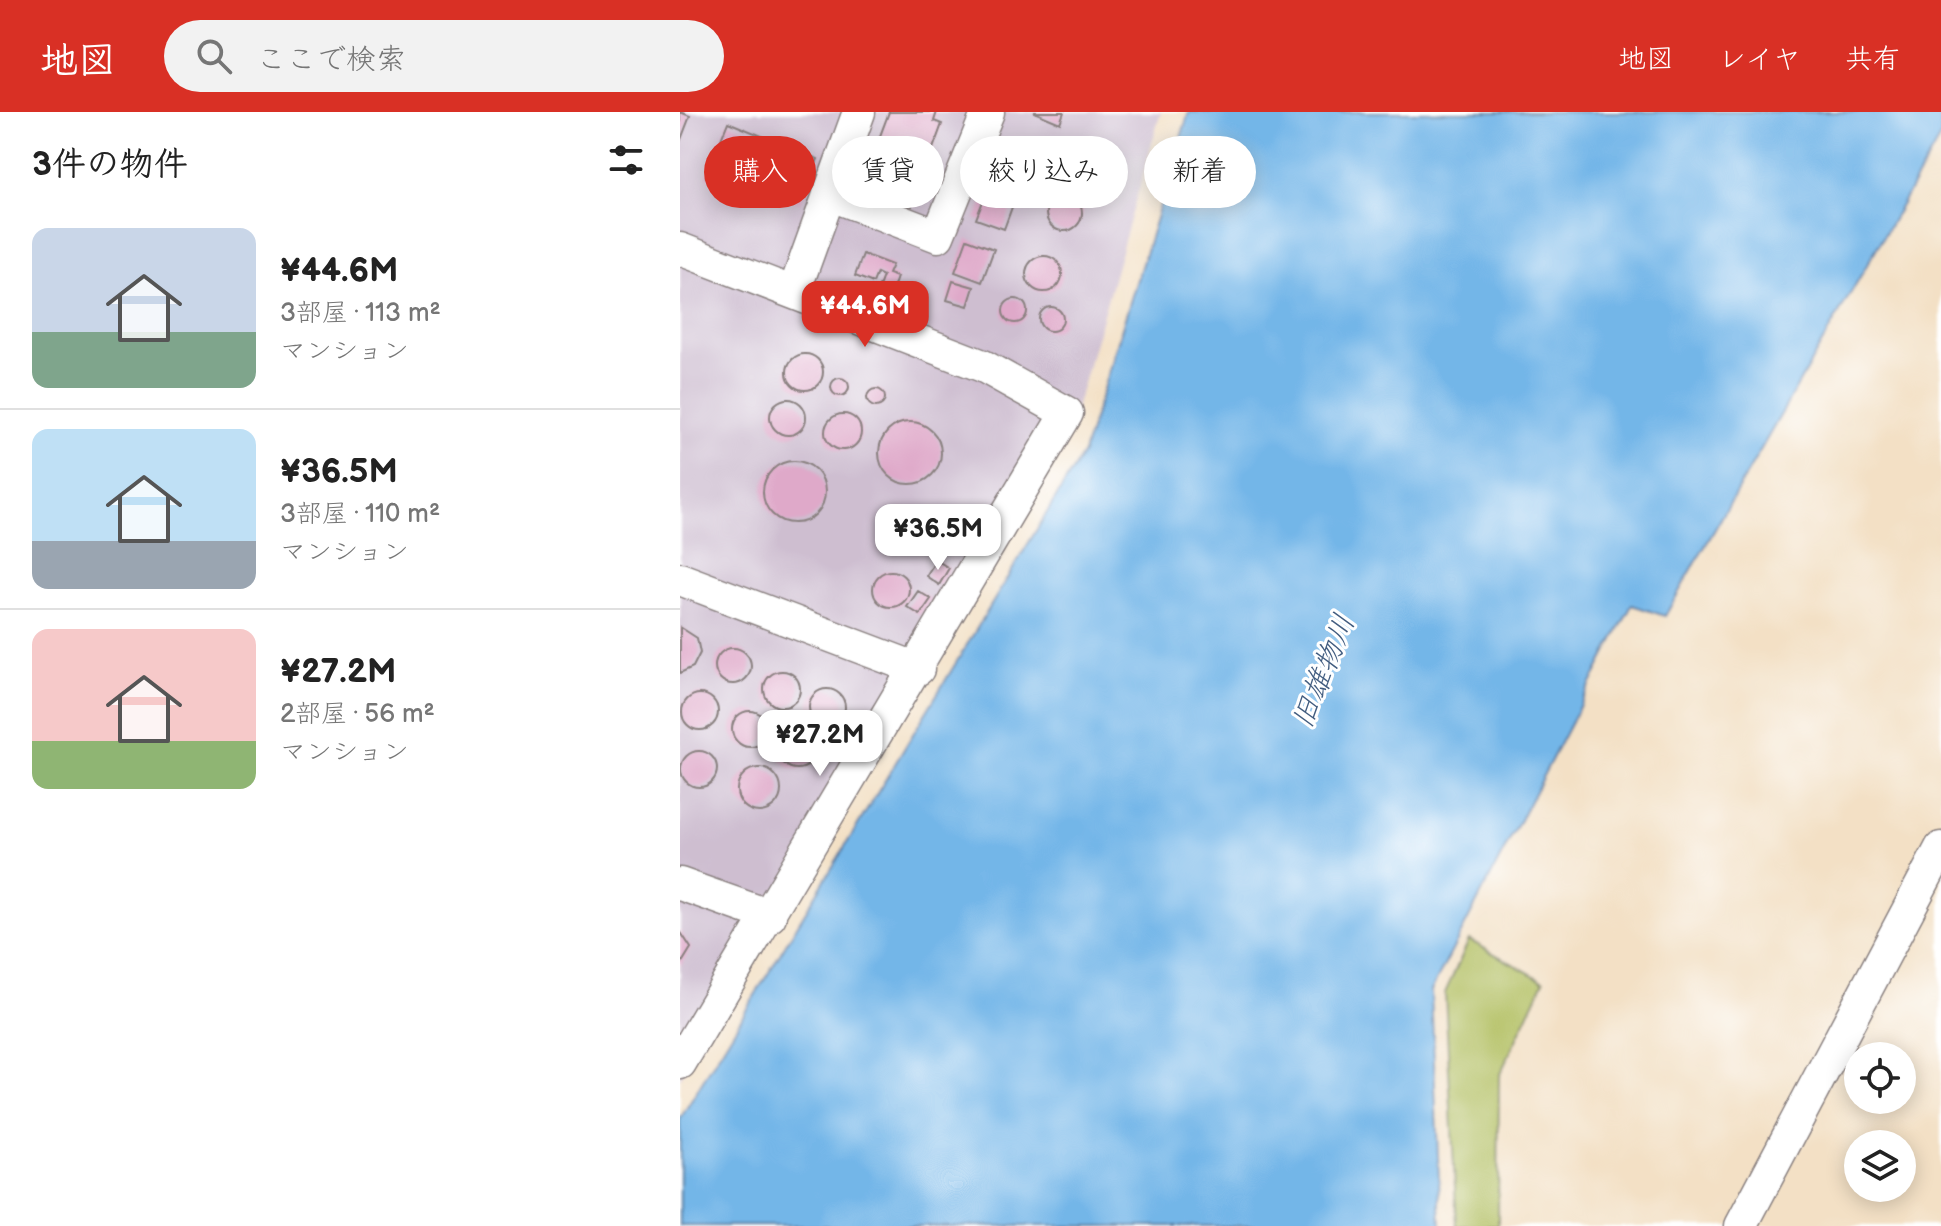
<!DOCTYPE html>
<html lang="ja">
<meta charset="utf-8">
<style>
:root{--surface:#fff;--page:#f2f2f2;--text:#222;--muted:#767676;--line:#e0e0e0;--accent:#d93025}
body{margin:0;font-family:"Balsamiq Sans","Klee One",sans-serif;background:var(--page);color:var(--text);height:100vh;display:flex;flex-direction:column;font-size:30px;white-space:nowrap}
*{box-sizing:border-box;margin:0}
p{font-size:26px;color:var(--muted)}
.icon{flex:none;width:44px;height:44px;fill:none;stroke:currentColor;stroke-width:2;stroke-linecap:round;stroke-linejoin:round}
.map{position:relative;flex:1;overflow:hidden}
.side{display:flex;flex-direction:column;background:var(--surface);width:680px}
.side>*{flex:none}
.top-card{position:absolute;left:24px;top:24px;width:760px;height:72px;display:flex;gap:16px}
.fabs{position:absolute;left:1164px;top:930px;display:grid;gap:16px}
.fabs a{display:grid;place-items:center;width:72px;height:72px;border-radius:50%;background:var(--surface);box-shadow:0 4px 20px #0003;font-size:40px}
.price{position:absolute;translate:-50% -68px;padding:0 18px;border-radius:16px;background:#fff;color:#222;font-size:26px;line-height:52px;filter:drop-shadow(0 2px 4px #0008)}
.price::after{content:'';position:absolute;left:50%;top:48px;width:24px;height:18px;margin-left:-12px;background:inherit;clip-path:polygon(0 0,100% 0,50% 100%)}
.price.active{background:var(--accent);color:#fff}
ul{padding:0;list-style:none}
li{display:flex;align-items:center;gap:24px;height:200px;padding:0 32px}
li+li{border-top:2px solid var(--line)}
li span{display:grid;place-items:center;flex:none;width:224px;height:160px;border-radius:16px;color:#555}
li>.icon{margin-inline-start:auto}
span .icon{width:96px;height:96px;fill:#fffc;stroke-width:1}
li b{font-size:34px}
h2{display:flex;justify-content:space-between;align-items:center;height:96px;padding:0 32px;font-size:34px}
.pill{padding:0 28px;border-radius:36px;background:var(--surface);box-shadow:0 4px 20px #0003;font-size:28px;line-height:72px}
.pill.active{background:var(--accent);color:#fff}
header{display:flex;align-items:center;gap:48px;box-sizing:border-box;height:112px;padding:0 40px;background:var(--accent);color:#fff}
header strong{font-size:38px}
nav{display:flex;gap:44px;margin-inline-start:auto;font-size:28px}
.search{width:560px;height:72px;background:var(--page);display:flex;align-items:center;gap:20px;box-sizing:border-box;padding:0 28px;border-radius:44px;color:var(--muted);font-size:30px}
main{display:flex;flex:1;min-height:0}
.map>svg:first-child{display:block}
.industrial{fill:#cebed0}
.green{fill:#b2bf62;stroke:#6a704e;stroke-width:2}
.water{fill:#73b6e8;stroke:#4a6c92;stroke-width:2}
.building{fill:#dfa9c9}
.lines{fill:none;stroke-linecap:round;stroke-linejoin:round}
.minor-casing{stroke:#8a8180;stroke-width:35}
.minor{stroke:#fff;stroke-width:32}
.labels{text-anchor:middle;stroke-width:6;stroke-linejoin:round;paint-order:stroke}
.water-label{font-size:30px;font-style:italic;fill:#425d80;stroke:#fff}
</style>
<header>
<strong>地図</strong>
<div class="search"><svg class="icon" aria-label="search" viewBox="0 0 24 24"><circle cx="10" cy="10" r="6"/><path d="M15 15l6 6"/></svg>ここで検索</div>
<nav><a>地図</a><a>レイヤ</a><a>共有</a></nav>
</header>
<main>
<section class="side">
<h2>3件の物件<svg class="icon" aria-label="filters" viewBox="0 0 24 24"><path d="M4 7h16M4 17h16"/><circle cx="9" cy="7" r="2"/><circle cx="15" cy="17" r="2"/></svg></h2>
<ul>
<li><span style="background:linear-gradient(#c9d6e8 65%,#7fa58c 0)"><svg class="icon" aria-label="home" viewBox="0 0 24 24"><path d="M3 11l9-7 9 7M6 9v11h12V9"/></svg></span><div><b>¥44.6M</b><p>3部屋 · 113 m²</p><p>マンション</p></div></li>
<li><span style="background:linear-gradient(#bfe0f5 70%,#9aa5b1 0)"><svg class="icon" aria-label="home" viewBox="0 0 24 24"><path d="M3 11l9-7 9 7M6 9v11h12V9"/></svg></span><div><b>¥36.5M</b><p>3部屋 · 110 m²</p><p>マンション</p></div></li>
<li><span style="background:linear-gradient(#f6c9c9 70%,#8fb573 0)"><svg class="icon" aria-label="home" viewBox="0 0 24 24"><path d="M3 11l9-7 9 7M6 9v11h12V9"/></svg></span><div><b>¥27.2M</b><p>2部屋 · 56 m²</p><p>マンション</p></div></li>
</ul>
</section>
<div class="map">
<svg width="1261" height="1114" viewBox="0 0 1261 1114">
<rect width="100%" height="100%" fill="#fff"/>
<filter id="ink" filterUnits="userSpaceOnUse"><feTurbulence type="fractalNoise" baseFrequency=".0125" numOctaves="2"/><feDisplacementMap in="SourceGraphic" scale="16" xChannelSelector="R" yChannelSelector="G"/><feConvolveMatrix kernelMatrix="1 2 1 2 8 2 1 2 1" color-interpolation-filters="sRGB"/></filter>
<filter id="wash" filterUnits="userSpaceOnUse"><feTurbulence type="fractalNoise" baseFrequency=".006" numOctaves="4" result="noise"/><feDisplacementMap in="SourceGraphic" scale="32" xChannelSelector="R" yChannelSelector="G"/><feGaussianBlur stdDeviation="1.8" result="paint"/><feColorMatrix in="noise" values="0 0 0 0 0 0 0 0 0 0 0 0 0 0 0 0 0 1.4 0 .05"/><feComposite in="paint" operator="in"/></filter>
<g filter="url(#wash)">
<rect width="100%" height="100%" fill="#f3e0c5"/>
<!-- industrial -->
<path class="industrial" d="M0,0H481L390,317L0,967Z"/>
<!-- green -->
<path class="green" d="M789,828L864,869L819,964L818,1114H777L765,881Z"/>
<!-- water -->
<path class="water" d="M509,0H1261V24L985,504L952,493L751,879L761,1114H0V1007L403,341Z"/>
<g id="blocks">
<!-- building -->
<path class="building" d="M0,0L10,4L0,30Z
M209,0H257L254,9L262,12L232,94L181,75Z
M354,0H384L380,11Z
M48,10L138,47L120,91L65,68L60,80L26,65Z
M329,30L344,35L334,65L318,59Z
M309,74L336,84L324,117L296,107Z
M366 101a18 18 0 1 1 36 0a18 18 0 1 1-36 0Z
M287,127L314,137L302,170L275,160Z
M183,142L212,153L208,162L217,165L212,180L199,175L203,164L197,161L193,171L175,164Z
M346 162a18 18 0 1 1 36 0a18 18 0 1 1-36 0Z
M273,169L294,175L288,194L267,188Z
M323 199a12 12 0 1 1 24 0a12 12 0 1 1-24 0Z
M359 207a12 12 0 1 1 24 0a12 12 0 1 1-24 0Z
M107 260a18 18 0 1 1 36 0a18 18 0 1 1-36 0Z
M151 275a9 9 0 1 1 18 0a9 9 0 1 1-18 0Z
M187 286a9 9 0 1 1 18 0a9 9 0 1 1-18 0Z
M90 305a18 18 0 1 1 36 0a18 18 0 1 1-36 0Z
M145 320a18 18 0 1 1 36 0a18 18 0 1 1-36 0Z
M199 341a31 31 0 1 1 62 0a31 31 0 1 1-62 0Z
M83 380a31 31 0 1 1 62 0a31 31 0 1 1-62 0Z
M256,448L269,456L259,473L246,464Z
M193 477a18 18 0 1 1 36 0a18 18 0 1 1-36 0Z
M238,479L251,487L240,503L227,495Z
M0,515L17,526L20,541L13,555L0,561Z
M35 554a18 18 0 1 1 36 0a18 18 0 1 1-36 0Z
M84 577a18 18 0 1 1 36 0a18 18 0 1 1-36 0Z
M129 595a18 18 0 1 1 36 0a18 18 0 1 1-36 0Z
M2 600a18 18 0 1 1 36 0a18 18 0 1 1-36 0Z
M52 617a18 18 0 1 1 36 0a18 18 0 1 1-36 0Z
M99 639a18 18 0 1 1 36 0a18 18 0 1 1-36 0Z
M1 657a18 18 0 1 1 36 0a18 18 0 1 1-36 0Z
M57 678a22 22 0 1 1 44 0a22 22 0 1 1-44 0Z
M0,819L11,836L0,854Z"/>
</g>
</g>
<g filter="url(#ink)">
<use href="#blocks" fill-opacity="0" stroke="#8a8180" stroke-width="2"/>
<g class="lines">
<defs>
<path id="minor" d="M149,82L258,124L308,0
M0,137L303,254L387,301L0,951
M114,180L179,0
M0,467L238,557
M0,772L90,804
M1061,1114L1261,736"/>
</defs>
<!-- minor casing -->
<use href="#minor" class="minor-casing"/>
<!-- minor -->
<use href="#minor" class="minor"/>
</g>
</g>
<g class="labels">
<!-- water labels -->
<g class="water-label">
<text transform="translate(643 559) rotate(-68)" y="10">旧雄物川</text>
</g>
</g>
</svg>
<div class="fabs">
<a><svg class="icon" aria-label="locate" viewBox="0 0 24 24"><circle cx="12" cy="12" r="6"/><path d="M12 2v4M12 18v4M2 12h4M18 12h4"/></svg></a>
<a><svg class="icon" aria-label="layers" viewBox="0 0 24 24"><path d="M12 4l9 5-9 5-9-5zM3 14l9 5 9-5"/></svg></a>
</div>
<b class="price active" style="left:185px;top:237px">¥44.6M</b>
<b class="price" style="left:258px;top:460px">¥36.5M</b>
<b class="price" style="left:140px;top:666px">¥27.2M</b>
<div class="top-card">
<a class="pill active">購入</a>
<a class="pill">賃貸</a>
<a class="pill">絞り込み</a>
<a class="pill">新着</a>
</div>
</div>
</main>
